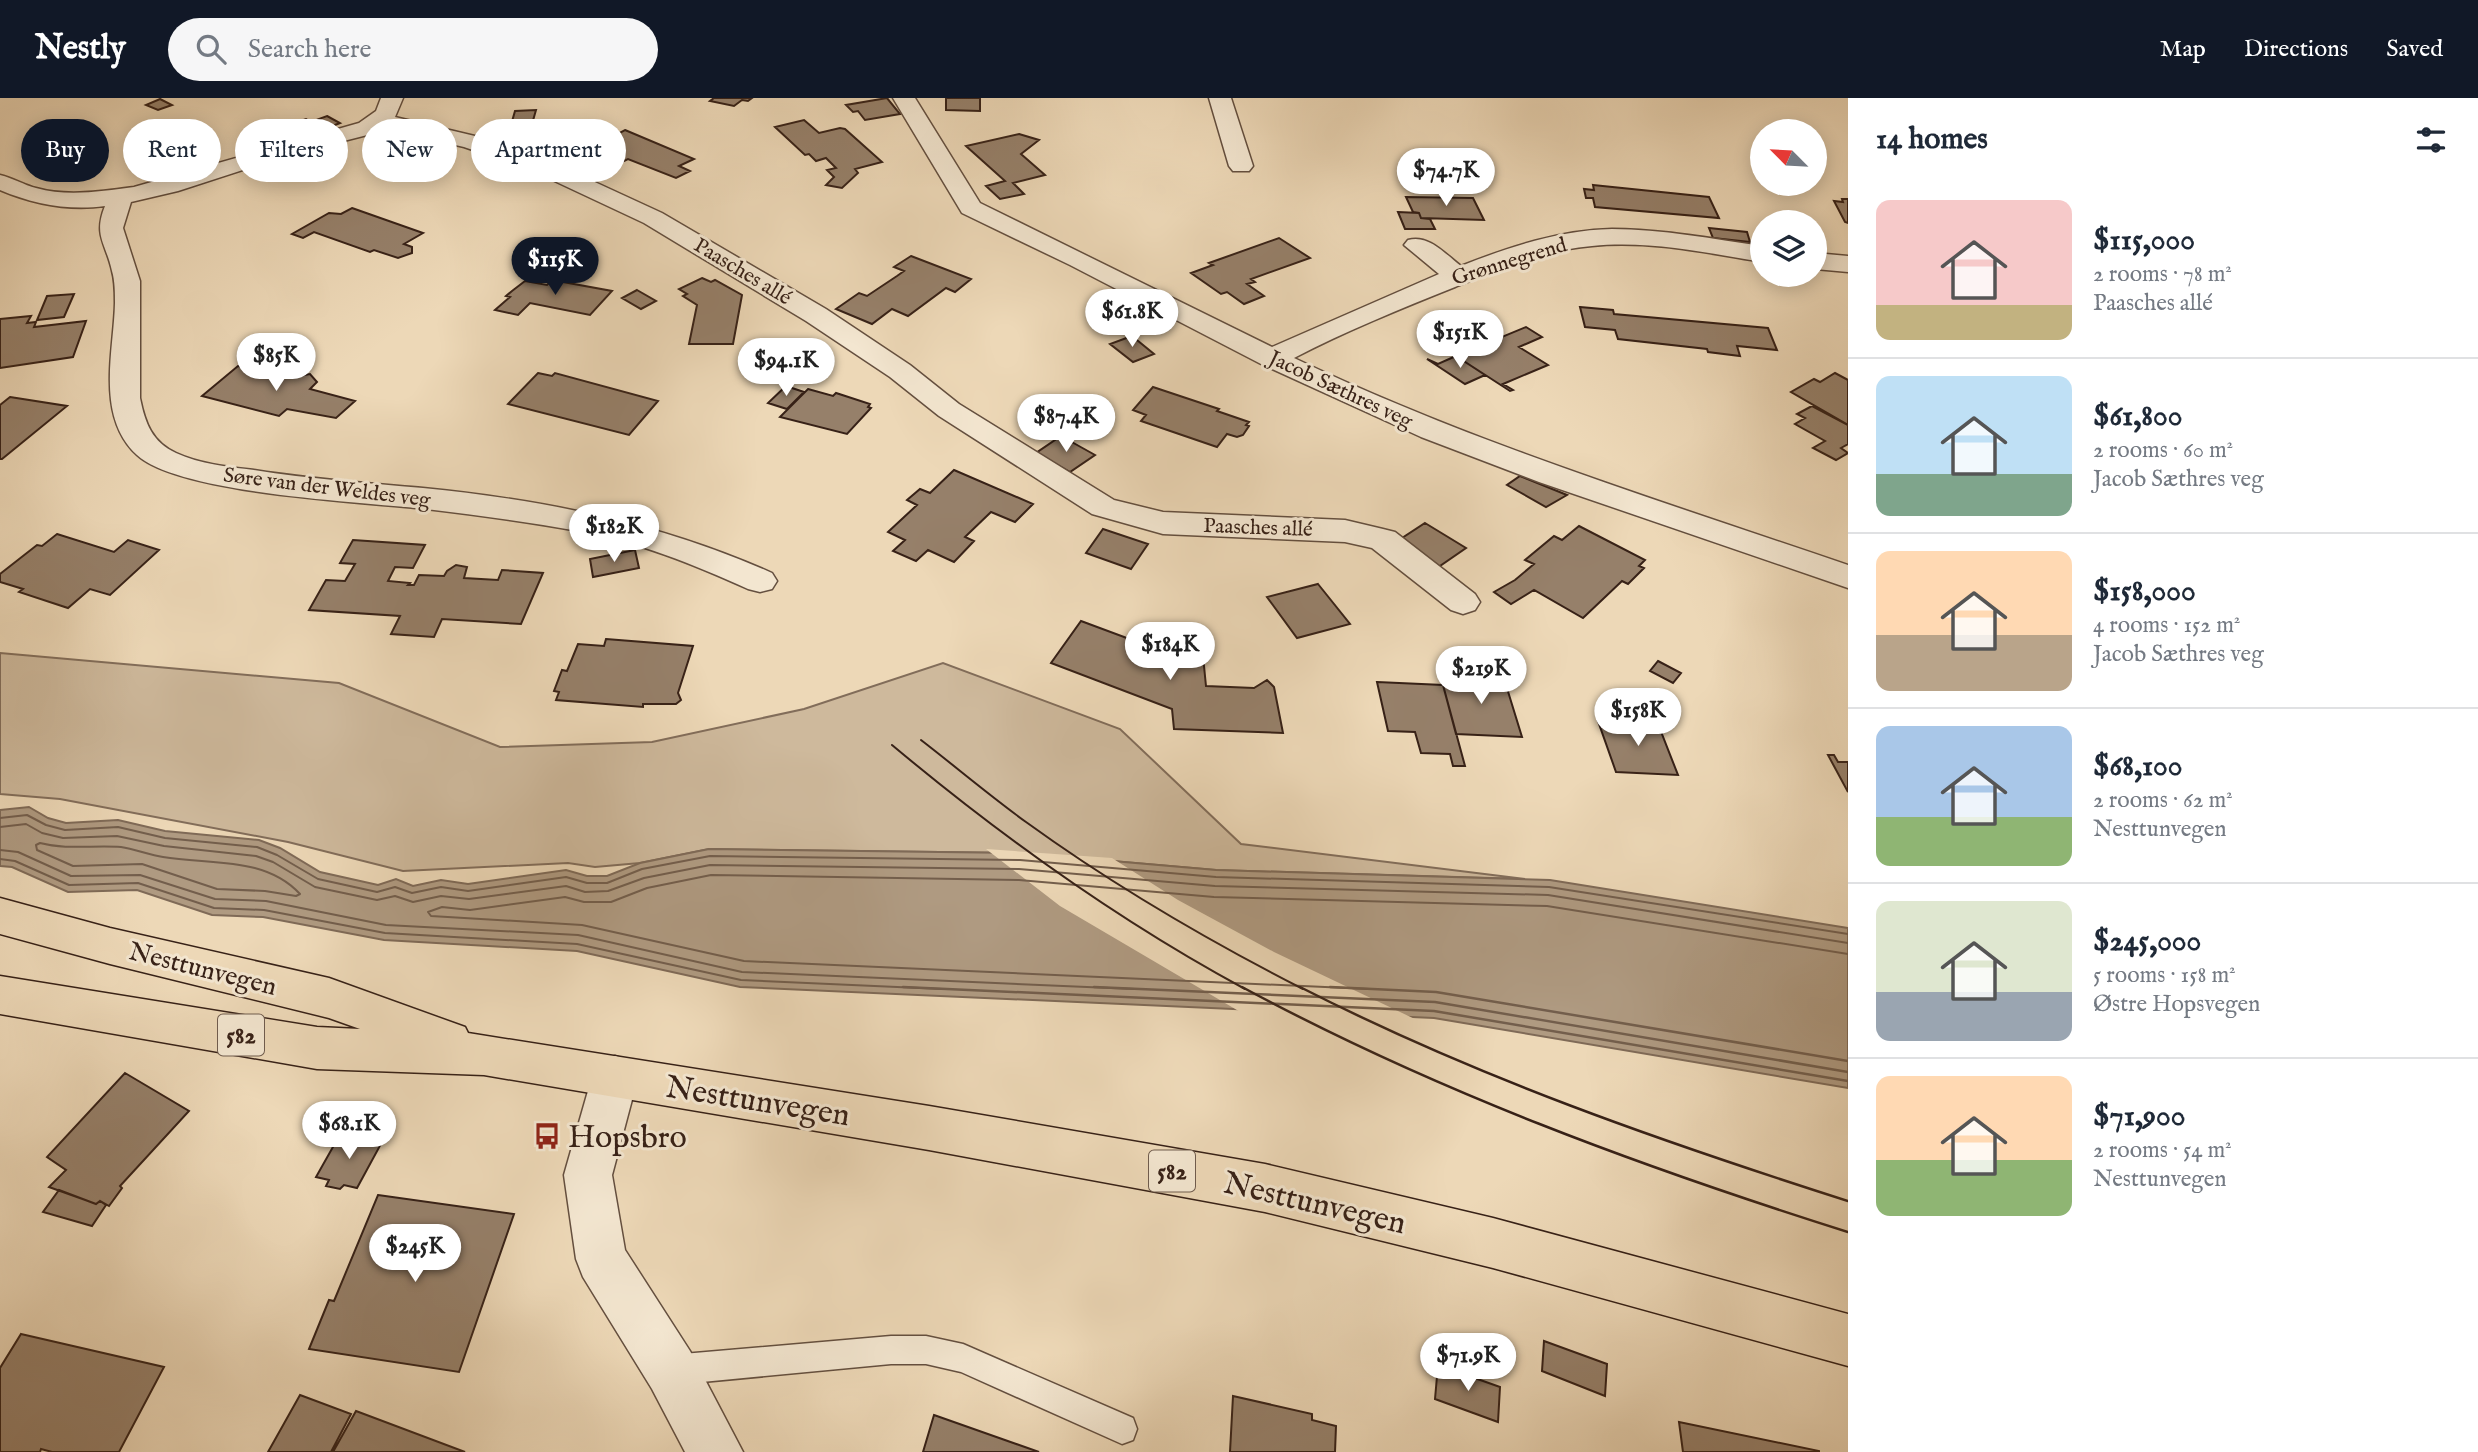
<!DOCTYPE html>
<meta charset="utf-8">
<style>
:root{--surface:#fff;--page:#f6f6f7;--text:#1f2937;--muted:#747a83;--line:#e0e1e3;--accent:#111827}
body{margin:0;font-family:"IM FELL English",serif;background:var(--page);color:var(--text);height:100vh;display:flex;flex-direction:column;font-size:26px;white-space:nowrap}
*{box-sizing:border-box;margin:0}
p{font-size:23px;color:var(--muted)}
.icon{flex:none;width:38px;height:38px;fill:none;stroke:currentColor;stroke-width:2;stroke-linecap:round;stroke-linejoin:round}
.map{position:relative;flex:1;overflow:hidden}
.side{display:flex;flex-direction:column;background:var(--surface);width:630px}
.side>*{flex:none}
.guide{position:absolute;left:21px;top:21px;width:665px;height:63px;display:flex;gap:14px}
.needle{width:46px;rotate:294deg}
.controls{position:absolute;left:1750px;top:21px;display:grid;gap:14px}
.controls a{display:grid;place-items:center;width:77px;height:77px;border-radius:50%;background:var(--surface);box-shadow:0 4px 18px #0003;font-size:35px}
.price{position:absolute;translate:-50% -60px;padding:0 16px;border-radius:24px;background:#fff;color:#222;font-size:23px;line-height:46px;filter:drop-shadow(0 2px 4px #0008)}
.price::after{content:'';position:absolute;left:50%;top:42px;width:21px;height:16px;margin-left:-10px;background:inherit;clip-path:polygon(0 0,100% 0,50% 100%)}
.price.active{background:var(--accent);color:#fff}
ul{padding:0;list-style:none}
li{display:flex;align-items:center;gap:21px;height:175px;padding:0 28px}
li+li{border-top:2px solid var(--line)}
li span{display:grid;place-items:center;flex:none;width:196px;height:140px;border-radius:14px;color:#555}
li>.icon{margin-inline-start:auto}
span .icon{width:84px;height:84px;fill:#fffc;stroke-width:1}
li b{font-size:30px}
h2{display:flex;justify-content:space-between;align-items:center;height:84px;padding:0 28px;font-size:30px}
.chip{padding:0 24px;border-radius:32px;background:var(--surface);box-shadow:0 4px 18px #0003;font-size:24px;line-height:63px}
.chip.active{background:var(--accent);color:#fff}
header{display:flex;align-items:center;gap:42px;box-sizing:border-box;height:98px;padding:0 35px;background:var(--accent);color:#fff}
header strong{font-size:33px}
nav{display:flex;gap:38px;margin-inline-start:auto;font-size:24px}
.search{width:490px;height:63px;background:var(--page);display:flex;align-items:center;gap:18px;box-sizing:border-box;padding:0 24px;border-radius:38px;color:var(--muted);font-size:26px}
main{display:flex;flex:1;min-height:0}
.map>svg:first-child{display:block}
.green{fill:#ceb99c;stroke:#826d5a;stroke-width:2}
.water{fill:#af9a81;stroke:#7f6a57;stroke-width:2}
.pier{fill:#edd8b7}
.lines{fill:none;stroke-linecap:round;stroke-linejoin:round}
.shore-far1{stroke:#735e4c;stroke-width:2}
.shore{stroke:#735e4c;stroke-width:2.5}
.building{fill:#96806a;stroke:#372117;stroke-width:2}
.lane-casing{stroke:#644f3f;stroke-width:3}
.street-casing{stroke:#644f3f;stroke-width:3}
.primary-casing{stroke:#372117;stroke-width:3}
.lane{fill:#f3e6d0;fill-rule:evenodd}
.street{fill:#f3e6d0;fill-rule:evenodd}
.primary{fill:#edd8b7;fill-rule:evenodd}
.tram-far1{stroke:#372117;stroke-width:2}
.tram{stroke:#372117;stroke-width:2.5}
.labels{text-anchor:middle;stroke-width:6;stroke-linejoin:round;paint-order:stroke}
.far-street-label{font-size:21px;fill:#372117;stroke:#f3e6d0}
.shield{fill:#f3e6d0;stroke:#6f5c4e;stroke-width:2}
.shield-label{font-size:24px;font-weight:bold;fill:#372117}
.street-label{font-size:26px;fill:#372117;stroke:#f3e6d0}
.near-street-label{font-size:32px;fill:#372117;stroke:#f3e6d0}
.near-poi-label{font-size:32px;fill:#372117;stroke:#f3e6d0;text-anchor:start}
</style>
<header>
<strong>Nestly</strong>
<div class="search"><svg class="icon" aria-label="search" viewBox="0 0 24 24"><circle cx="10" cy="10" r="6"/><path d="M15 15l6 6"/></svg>Search here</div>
<nav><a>Map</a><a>Directions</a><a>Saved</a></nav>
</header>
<main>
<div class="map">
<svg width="1848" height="1354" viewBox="0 0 1848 1354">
<rect width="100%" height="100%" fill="#edd8b7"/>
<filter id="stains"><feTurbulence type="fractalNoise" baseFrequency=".00286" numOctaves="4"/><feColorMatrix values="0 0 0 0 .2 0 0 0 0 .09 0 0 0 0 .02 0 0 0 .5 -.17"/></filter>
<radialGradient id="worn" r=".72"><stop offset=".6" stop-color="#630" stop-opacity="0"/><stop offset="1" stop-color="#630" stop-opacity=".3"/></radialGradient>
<!-- green -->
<path class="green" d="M0,555L339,585L500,649L652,644L804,611L943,565L1120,631L1241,746L1525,781L1216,772L1020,755L709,751L640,765L595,769L568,765L403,773L288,744L60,701L0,696Z"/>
<!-- water -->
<path class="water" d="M29,709L48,720L66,725L118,722L165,733L259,742L280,750L320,774L378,787L396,781L413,788L441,782L468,786L566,772L587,778H607L640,765L709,751L1020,755L1216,772L1550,782L1848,830V990L1434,920L740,889L577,853L384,842L263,819L212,817L137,792L68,794L12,769L0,768V712Z"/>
<!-- pier -->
<path class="pier" d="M986,751L1112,760L1178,802L1274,854L1419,923L1242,915L1060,808Z"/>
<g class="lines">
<!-- shore-far1 -->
<path class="shore-far1" d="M0,720L27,717L46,727L65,732L118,729L165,740L257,749L277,757L318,781L377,794L395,789L412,795L441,789L468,793L566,779L587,785H607L642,771L710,758L1020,762L1216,779L1549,789L1848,836
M0,729L26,726L42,735L63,740L117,738L164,748L256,758L273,764L315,789L377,802L395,798L413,804L441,798L469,801L566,788L585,794L608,793L644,780L710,767L1019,771L1215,788L1548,797L1848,845
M40,745C67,752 93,747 121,749C135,751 149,757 163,759C210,767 265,758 300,796L296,798L265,793L217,791L142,766L73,768L37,752L36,747Z
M0,752L18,754L71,778L140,777L215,801L266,803L386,827L578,837L742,874L1134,891
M0,761L15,763L69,787L138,785L214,810L264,812L385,835L577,846L741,882L942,891
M1369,891L744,863L582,827L431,818L428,814L442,809L470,812L565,799L584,804H611L647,790L711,777L1019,782L1214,799L1547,808L1848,856"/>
<!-- shore -->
<path class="shore" d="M903,889L1434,913L1848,983
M1094,889L1435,904L1848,974
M1330,889L1436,894L1848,963"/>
</g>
<!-- building -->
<path class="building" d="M714,0H752L748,3L742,2L734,8L710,3Z
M887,0L900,16L865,22L858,13L853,14L846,7Z
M946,0H980V13L946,12Z
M160,1L172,7L158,12L146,7Z
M536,12L532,26L511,27L515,13Z
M327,18L340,25L310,37L286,28L306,21L311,24Z
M804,22L819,35L840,30L845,31L882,64L855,71L858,75L842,90L826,87L834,79L827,72L836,70L826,60L816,63L809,56L805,57L775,29Z
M574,31L594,39L546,62L523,52Z
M625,32L694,61L679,68L690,73L676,80L628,61L618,66L587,52Z
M1019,36L1039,42L1021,56L1045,77L1013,85L1024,96L1000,101L986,88L1005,83L966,48Z
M1593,87L1709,99L1719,120L1595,109L1593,100H1586L1584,91L1594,92Z
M1406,99L1473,100L1484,122L1421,120L1419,115L1413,114Z
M1842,101H1848V125L1845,124L1834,103L1843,104Z
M352,110L423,135L404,146L412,149V155L398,160L374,152L370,154L314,134L303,140L292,136L329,115L341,116Z
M1398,114L1419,115L1421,120L1430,121L1435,131H1405Z
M1709,130L1747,134L1750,144L1713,140Z
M1279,140L1310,160L1251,181L1255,184L1247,186L1264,198L1244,206L1227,194L1221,196L1191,175L1213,167L1209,165Z
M911,158L971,181L955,194L946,190L908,218L892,211L872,226L836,211L859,195L867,198L897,178L904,173L894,169Z
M702,180L711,184L715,182L742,197L733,246H689L697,207L683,198L687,196L679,191Z
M552,182L612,193L590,217L530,205L518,217L495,212L510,199L506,198L512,193L525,183L547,187Z
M637,192L656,203L641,211L622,200Z
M74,196L64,219L37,222L47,198Z
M1580,209L1613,212L1614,216L1768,230L1777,252L1737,248L1740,258L1708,254L1707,251L1618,241L1615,232L1585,229Z
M31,218L27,225L36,224L34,229L86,223L73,259L0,270V221Z
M1526,229L1542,239L1519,249L1548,267L1503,286L1513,292L1510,293L1456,258Z
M1132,238L1154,256L1133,264L1110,246Z
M1456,258L1485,277L1465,286L1427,261L1438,266Z
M238,268L293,279L310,276L317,284L310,291L355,303L336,320L287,311L279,318L202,298Z
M538,275L552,278L555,275L658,303L629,337L508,306Z
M1835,275L1848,282V327L1791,294L1814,281L1820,284Z
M786,288L804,294L787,311L768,305Z
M1153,289L1219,311L1217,313L1249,324L1246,327L1249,328L1243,337L1237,339L1227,336L1217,349L1141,323L1146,317L1133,312Z
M808,291L833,298L836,295L870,306L868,309L871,310L847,336L780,319Z
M10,299L67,308L2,361H0V307Z
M1812,308L1848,327V346L1841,350L1848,355L1836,362L1813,350L1825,343L1795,326L1805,320L1797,316Z
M1061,338L1095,357L1070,374L1036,355Z
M954,372L1033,406L1015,424L991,414L965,439L974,443L954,464L928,452L916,463L893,453L905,442L888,434L917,407L907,402L920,391L930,395Z
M1520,378L1567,397L1546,409L1507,387Z
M1425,425L1466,450L1437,470L1396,444Z
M1579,428L1645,462L1639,468L1644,470L1628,486L1622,483L1583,520L1534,492L1511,506L1494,494L1515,482L1534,466L1525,462L1554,438L1562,442Z
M1103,431L1148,446L1131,471L1086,455Z
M57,436L114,454L128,442L159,452L110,497L90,491L68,510L19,494L23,491L0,484V476L37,447L42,448Z
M353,442L425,447L413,470L395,469L388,483L410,485L408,487H414L419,477L444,478L447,473L456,467L467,469L464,480L498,482L502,472L543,475L521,526L442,521L434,539L391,536L400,518L309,512L326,482L345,483L355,466L340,465Z
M635,452L639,470L593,479L590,461Z
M1318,486L1350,526L1297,540L1267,499Z
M1081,523L1167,555L1170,547L1202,548L1206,588L1254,590L1267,582L1274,589L1283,635L1174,631L1172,611L1051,565Z
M606,541L693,548L678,595L681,602L676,606H643V609L556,602L559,594L554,593L562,572L567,573L578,546L604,548Z
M1658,563L1681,575L1673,585L1650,573Z
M1452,572L1487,573L1490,582L1506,587L1522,639L1456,636L1443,587L1456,588Z
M1377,584L1443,587L1465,668H1453L1450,656L1421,655L1415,634L1388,633Z
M1598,623L1658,626L1678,677L1616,674Z
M1828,657H1834L1838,664H1848V694Z
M125,975L189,1013L120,1088L122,1090L109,1108L100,1103L96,1106L49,1089L66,1072L47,1059Z
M342,1033L382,1044L357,1090L344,1087L340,1091L326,1088L329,1082L316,1079Z
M59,1092L96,1106L100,1103L106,1107L92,1128L43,1114Z
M378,1097L514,1116L459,1274L309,1251L329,1202L334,1203Z
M21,1236L164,1269L119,1354H52L41,1351L40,1354H0V1270Z
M1544,1243L1607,1266L1605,1298L1542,1273Z
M1438,1267L1500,1289L1498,1324L1435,1301Z
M300,1297L351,1316L331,1354H268Z
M1233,1298L1312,1316V1322L1336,1328L1335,1354H1230Z
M356,1313L465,1354H333Z
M934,1317L1039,1354H923Z
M1679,1324L1819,1353V1354H1683Z"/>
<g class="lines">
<defs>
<path id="lane" d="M891,1238H926L963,1246L1133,1320L1137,1331L1133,1342L1122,1346L961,1274L926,1266H891L671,1287L661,1282L656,1272L661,1262L671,1257Z"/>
<path id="street" d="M381,0H403L395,19L479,39L547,62L662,115L826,211L910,267L959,306L1114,402L1163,414L1345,422L1383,431L1395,434L1475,496L1480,504L1475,512L1463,516L1451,512L1372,450L1345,444L1163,436L1092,416L939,318L890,279L806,223L644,125L531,72L464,49L382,30L375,35L289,57L178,93L131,104L123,130L140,183V300C145,325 152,344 176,355C200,366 229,369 254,372C310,381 366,385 423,390C544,402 660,425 772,475L777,483L772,491L760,494L748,491C693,466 638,444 578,433C528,424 477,417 426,411C364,404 179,396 137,357C95,318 114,253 115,205C115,195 115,183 112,173C106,145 93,138 105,108C69,113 33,106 0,92V77C13,80 24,87 36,90C68,99 102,93 134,89L359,25L376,13Z
M893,0H915L980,105L1272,249L1439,176L1404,147L1408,142C1429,136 1445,156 1461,168C1509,149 1560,132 1612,131C1662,131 1713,141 1762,148V164C1707,155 1649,142 1592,148C1544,152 1499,171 1455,189C1400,211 1346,233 1294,260C1472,345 1661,403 1848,467V490L1539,384L1421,339L1261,266L1070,167L962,115Z
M1209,0H1231L1253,68L1249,73H1233L1229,68Z
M1815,155L1848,158V174L1815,171Z
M615,958L631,964L638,979L612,1077L625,1152L690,1253L743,1354H685L652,1291L583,1179L576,1161L564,1077L592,979L599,964Z"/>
<path id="primary" d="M0,800L110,830L329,880L465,929L468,935L929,1008L1265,1066L1493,1120L1848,1216V1268L1493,1170L1265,1114L929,1052L484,977L317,971L0,916V878L317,929L360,931L329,920L110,866L0,836Z"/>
</defs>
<!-- lane casing -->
<use href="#lane" class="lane-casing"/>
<!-- street casing -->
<use href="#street" class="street-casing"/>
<!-- primary casing -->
<use href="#primary" class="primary-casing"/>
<!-- lane -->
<use href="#lane" class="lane"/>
<!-- street -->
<use href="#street" class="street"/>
<!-- primary -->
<use href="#primary" class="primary"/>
<!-- tram-far1 -->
<path class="tram-far1" d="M921,642C956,669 990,698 1026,724C1113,787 1207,842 1303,891
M892,647C1002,739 1119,823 1245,891"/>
<!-- tram -->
<path class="tram" d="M1242,889C1435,993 1639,1068 1848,1134
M1300,889C1476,979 1660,1043 1848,1103"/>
</g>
<!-- icons -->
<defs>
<symbol id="bus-bare" viewBox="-9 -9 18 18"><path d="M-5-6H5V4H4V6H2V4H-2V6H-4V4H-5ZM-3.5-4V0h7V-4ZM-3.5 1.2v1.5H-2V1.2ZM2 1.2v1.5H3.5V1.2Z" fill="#8f2418" stroke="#f3e6d0" stroke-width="2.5" paint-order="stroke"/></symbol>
</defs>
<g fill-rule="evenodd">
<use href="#bus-bare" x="528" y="1019" width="38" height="38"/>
</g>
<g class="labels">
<!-- far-street labels -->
<g class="far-street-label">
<text transform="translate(1509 163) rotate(-17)" y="7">Grønnegrend</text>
<text transform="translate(743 173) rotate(31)" y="7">Paasches allé</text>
<text transform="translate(1341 291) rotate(25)" y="7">Jacob Sæthres veg</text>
<text transform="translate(327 389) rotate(7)" y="7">Søre van der Weldes veg</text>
<text transform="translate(1258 429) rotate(2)" y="7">Paasches allé</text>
</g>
<!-- shield labels -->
<g class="shield">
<rect x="218" y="916.5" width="46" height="41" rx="5"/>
<rect x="1149" y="1052.5" width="46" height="41" rx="5"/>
</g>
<g class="shield-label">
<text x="241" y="945">582</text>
<text x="1172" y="1081">582</text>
</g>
<!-- street labels -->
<g class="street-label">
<text transform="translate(203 870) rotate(14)" y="9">Nesttunvegen</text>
</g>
<!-- near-street labels -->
<g class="near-street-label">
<text transform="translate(758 1002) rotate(9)" y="11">Nesttunvegen</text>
<text transform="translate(1315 1104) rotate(13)" y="11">Nesttunvegen</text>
</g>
<!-- near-poi labels -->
<g class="near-poi-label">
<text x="568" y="1049">Hopsbro</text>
</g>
</g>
<rect width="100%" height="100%" filter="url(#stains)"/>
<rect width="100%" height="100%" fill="url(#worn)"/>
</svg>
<div class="controls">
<a><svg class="needle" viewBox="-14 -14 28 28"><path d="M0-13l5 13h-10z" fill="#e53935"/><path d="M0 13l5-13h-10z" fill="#747a83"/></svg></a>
<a><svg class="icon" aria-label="layers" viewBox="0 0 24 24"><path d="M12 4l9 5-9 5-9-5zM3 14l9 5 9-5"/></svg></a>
</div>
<b class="price" style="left:1446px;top:110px">$74.7K</b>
<b class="price active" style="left:555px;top:199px">$115K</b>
<b class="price" style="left:1132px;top:251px">$61.8K</b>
<b class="price" style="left:1460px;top:272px">$151K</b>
<b class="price" style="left:276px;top:295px">$85K</b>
<b class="price" style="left:786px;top:300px">$94.1K</b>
<b class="price" style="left:1066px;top:356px">$87.4K</b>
<b class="price" style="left:614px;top:466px">$182K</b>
<b class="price" style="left:1170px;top:584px">$184K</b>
<b class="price" style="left:1481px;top:608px">$219K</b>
<b class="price" style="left:1638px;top:650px">$158K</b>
<b class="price" style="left:349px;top:1063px">$68.1K</b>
<b class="price" style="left:415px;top:1186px">$245K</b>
<b class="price" style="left:1468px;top:1295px">$71.9K</b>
<div class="guide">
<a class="chip active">Buy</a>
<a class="chip">Rent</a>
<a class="chip">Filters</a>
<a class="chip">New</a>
<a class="chip">Apartment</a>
</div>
</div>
<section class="side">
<h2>14 homes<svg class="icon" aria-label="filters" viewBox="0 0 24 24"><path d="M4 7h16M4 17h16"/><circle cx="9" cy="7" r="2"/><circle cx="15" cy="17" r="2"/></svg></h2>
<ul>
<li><span style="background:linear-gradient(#f6c9c9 75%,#c2b280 0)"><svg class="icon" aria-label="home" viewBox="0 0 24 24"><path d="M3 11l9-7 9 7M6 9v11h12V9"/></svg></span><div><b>$115,000</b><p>2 rooms · 78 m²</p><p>Paasches allé</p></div></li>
<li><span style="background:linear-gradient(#bfe0f5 70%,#7fa58c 0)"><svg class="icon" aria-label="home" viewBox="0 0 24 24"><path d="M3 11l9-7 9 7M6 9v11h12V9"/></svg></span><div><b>$61,800</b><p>2 rooms · 60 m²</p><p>Jacob Sæthres veg</p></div></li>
<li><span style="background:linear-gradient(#ffd9b3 60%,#b9a48a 0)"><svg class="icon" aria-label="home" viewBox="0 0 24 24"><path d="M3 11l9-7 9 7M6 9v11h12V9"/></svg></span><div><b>$158,000</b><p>4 rooms · 152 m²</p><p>Jacob Sæthres veg</p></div></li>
<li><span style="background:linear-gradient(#a9c7e8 65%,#8fb573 0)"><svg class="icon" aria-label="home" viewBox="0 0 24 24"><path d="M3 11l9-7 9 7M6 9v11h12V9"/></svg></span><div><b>$68,100</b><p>2 rooms · 62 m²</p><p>Nesttunvegen</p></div></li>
<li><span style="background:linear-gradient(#dfe7d0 65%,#9aa5b1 0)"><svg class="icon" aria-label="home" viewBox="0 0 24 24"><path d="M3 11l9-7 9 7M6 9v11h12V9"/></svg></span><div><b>$245,000</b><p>5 rooms · 158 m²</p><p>Østre Hopsvegen</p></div></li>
<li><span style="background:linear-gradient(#ffd9b3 60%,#8fb573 0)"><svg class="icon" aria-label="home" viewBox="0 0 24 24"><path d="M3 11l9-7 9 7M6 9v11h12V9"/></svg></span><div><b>$71,900</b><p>2 rooms · 54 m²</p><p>Nesttunvegen</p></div></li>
</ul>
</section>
</main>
